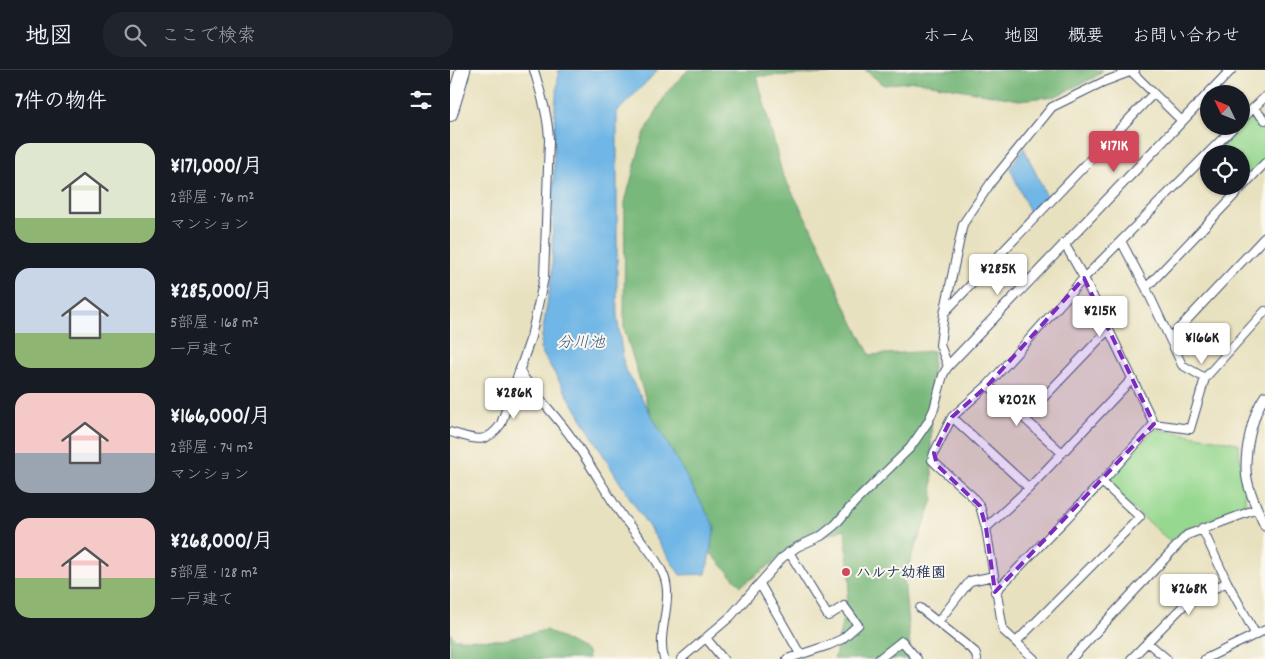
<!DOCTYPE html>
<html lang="ja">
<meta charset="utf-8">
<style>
:root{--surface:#171b24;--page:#20242c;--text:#f1f3f6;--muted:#9ea1a6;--line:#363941;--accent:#d1495b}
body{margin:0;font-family:Dekko,"Klee One",sans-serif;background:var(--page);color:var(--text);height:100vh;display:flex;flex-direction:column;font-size:19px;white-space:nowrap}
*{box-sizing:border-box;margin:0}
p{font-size:16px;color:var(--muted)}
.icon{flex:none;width:28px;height:28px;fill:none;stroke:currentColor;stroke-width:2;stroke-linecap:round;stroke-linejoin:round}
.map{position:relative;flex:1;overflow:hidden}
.details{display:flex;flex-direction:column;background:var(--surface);width:450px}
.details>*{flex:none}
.needle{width:32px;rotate:313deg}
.tools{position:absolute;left:750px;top:15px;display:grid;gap:10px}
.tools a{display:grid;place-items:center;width:50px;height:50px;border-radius:50%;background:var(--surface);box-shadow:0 1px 4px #0004;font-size:25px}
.price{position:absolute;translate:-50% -42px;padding:0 11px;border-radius:5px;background:#fff;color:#222;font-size:16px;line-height:32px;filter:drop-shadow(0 1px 2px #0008)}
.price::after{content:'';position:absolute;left:50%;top:30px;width:15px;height:11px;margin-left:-8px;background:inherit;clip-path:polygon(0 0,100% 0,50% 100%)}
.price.active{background:var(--accent);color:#fff}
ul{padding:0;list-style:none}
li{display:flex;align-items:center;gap:15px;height:125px;padding:0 15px}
li span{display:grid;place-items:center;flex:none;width:140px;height:100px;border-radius:15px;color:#555}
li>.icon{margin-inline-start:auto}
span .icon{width:60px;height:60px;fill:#fffc;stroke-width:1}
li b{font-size:21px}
h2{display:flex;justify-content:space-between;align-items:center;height:60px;padding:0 15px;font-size:21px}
header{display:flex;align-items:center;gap:30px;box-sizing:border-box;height:70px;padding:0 25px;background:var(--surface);border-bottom:1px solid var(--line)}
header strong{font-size:24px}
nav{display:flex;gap:28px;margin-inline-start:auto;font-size:18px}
.search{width:350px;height:45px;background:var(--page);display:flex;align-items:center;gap:12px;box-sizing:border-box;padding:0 18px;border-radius:20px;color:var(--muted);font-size:19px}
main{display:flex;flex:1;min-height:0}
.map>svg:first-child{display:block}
.green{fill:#96d88f;stroke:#588476}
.forest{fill:#78b87a;stroke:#4a746c}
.water{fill:#70b6e6;stroke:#4672a2}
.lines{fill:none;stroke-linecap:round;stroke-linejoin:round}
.minor-casing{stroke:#3a4a6d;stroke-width:10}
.tertiary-casing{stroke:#3a4a6d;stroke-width:11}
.motorway-casing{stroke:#3a4a6d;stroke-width:16}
.minor{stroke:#fff;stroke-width:8}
.tertiary{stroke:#fff;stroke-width:9}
.motorway{stroke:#fff;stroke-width:14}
.marked{fill:#7b2cbf;fill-opacity:0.2;stroke:#7b2cbf;stroke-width:4;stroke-dasharray:10 6;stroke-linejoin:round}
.poi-dot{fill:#d1495b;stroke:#fbf7ec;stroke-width:2}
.labels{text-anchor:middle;stroke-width:4;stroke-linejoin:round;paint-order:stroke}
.poi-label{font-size:15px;font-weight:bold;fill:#1b2f5e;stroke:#fbf7ec;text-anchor:start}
.water-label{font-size:16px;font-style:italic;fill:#355887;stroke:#fbf7ec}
</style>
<header>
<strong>地図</strong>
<div class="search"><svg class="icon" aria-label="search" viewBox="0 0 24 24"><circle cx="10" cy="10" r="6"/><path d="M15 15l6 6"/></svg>ここで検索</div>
<nav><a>ホーム</a><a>地図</a><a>概要</a><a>お問い合わせ</a></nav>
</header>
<main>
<section class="details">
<h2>7件の物件<svg class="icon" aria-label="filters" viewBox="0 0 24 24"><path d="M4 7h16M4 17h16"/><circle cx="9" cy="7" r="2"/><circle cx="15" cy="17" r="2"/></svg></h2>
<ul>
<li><span style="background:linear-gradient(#dfe7d0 75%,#8fb573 0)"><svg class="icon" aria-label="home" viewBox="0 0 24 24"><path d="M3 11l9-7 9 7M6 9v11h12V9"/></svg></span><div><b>¥171,000/月</b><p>2部屋 · 76 m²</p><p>マンション</p></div></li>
<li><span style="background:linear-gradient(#c9d6e8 65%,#8fb573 0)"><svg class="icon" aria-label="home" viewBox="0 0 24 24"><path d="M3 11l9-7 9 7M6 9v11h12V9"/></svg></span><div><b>¥285,000/月</b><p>5部屋 · 168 m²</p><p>一戸建て</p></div></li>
<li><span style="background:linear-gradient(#f6c9c9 60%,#9aa5b1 0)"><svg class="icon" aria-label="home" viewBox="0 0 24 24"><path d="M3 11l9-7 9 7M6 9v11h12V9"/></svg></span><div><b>¥166,000/月</b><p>2部屋 · 74 m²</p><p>マンション</p></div></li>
<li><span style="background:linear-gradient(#f6c9c9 60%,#8fb573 0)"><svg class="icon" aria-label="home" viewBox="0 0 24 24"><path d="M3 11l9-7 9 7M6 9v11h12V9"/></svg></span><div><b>¥268,000/月</b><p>5部屋 · 128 m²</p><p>一戸建て</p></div></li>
</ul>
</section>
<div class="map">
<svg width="815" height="589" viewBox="0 0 815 589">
<rect width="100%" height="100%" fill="#fbf7ec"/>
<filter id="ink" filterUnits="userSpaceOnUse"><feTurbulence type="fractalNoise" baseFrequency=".02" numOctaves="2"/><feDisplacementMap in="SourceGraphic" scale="10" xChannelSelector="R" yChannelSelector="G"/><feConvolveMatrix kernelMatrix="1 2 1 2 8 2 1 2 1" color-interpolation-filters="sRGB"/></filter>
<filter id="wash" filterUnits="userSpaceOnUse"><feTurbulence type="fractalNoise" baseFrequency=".0096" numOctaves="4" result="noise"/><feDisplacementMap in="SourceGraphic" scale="20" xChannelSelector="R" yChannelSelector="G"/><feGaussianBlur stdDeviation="1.12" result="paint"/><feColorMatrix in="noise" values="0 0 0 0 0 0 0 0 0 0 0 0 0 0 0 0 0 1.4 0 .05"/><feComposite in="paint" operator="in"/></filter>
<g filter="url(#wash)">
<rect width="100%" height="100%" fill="#e8e1bf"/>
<!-- green -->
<path class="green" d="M804,46L815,56V88L791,114V84H764Z
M705,359L788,373L796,437L734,459L721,472L654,413Z"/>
<!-- forest -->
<path class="forest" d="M238,0H388L378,4L307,6L332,103L369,173L393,232L420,285L483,281L481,373L483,430L454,508L461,589H384L385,587L400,513L395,459L347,475L291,516L256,478L222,408L197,334L174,258L175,132L193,66L217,22Z
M415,0H653L645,7L606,26L569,30L465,11L434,15Z
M96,560L137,582L138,589H0V563L5,569L53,570Z"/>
<!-- water -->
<path class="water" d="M109,0H208L167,42V245L174,297L265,457L256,504L230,505L169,411L90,279L102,203L105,37Z
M574,78L597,127L581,145L560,98Z"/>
</g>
<g filter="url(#ink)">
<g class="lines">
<defs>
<path id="minor" d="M682,2L731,50
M803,38L815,50
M791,50L815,27
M671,171L696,218L732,295L755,308
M614,173L634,208L704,354
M696,218L815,93
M494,243L703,24
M720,268L815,167
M70,301C84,325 105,344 121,367C140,393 155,421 173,447C186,465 205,484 214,506C224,532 206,562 214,589
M538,315L612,383
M502,347L579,418
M574,348L658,260
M704,354L740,359L755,308L815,241
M0,362C22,368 35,377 51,354L81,267L94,208L99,70C98,45 91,24 84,0
M536,458L579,418L682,309
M752,458L777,512L806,565
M310,514L350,584
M545,522L652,412L704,354
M470,538L525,582L527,589
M488,552L520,511L544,506
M256,568L273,589
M566,572L690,447L652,412
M697,572L717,589
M231,589L280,547L332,488L347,477L371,466L385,455L405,432L460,378L478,352L484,339L493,305L498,296L490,275L494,244L513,154L542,111L602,37L653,12L685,0
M337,589L379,575L392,569L408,555L394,536L378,546L339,482
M429,589L452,571L467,589
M584,589L553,560L536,458L530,436L522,426L487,395L482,390L484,383L502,347L538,315L634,208L785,56
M621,589L737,465L807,439
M681,589L735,534L777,512
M755,589L815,560"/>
<path id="tertiary" d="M498,296L781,0
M815,326C802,344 793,386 797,409C800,425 808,441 815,456"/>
<path id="motorway" d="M0,44L13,0"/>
</defs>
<!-- minor casing -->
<use href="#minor" class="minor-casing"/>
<!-- tertiary casing -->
<use href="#tertiary" class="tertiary-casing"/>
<!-- motorway casing -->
<use href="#motorway" class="motorway-casing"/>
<!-- minor -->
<use href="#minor" class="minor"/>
<!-- tertiary -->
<use href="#tertiary" class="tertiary"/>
<!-- motorway -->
<use href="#motorway" class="motorway"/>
</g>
</g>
<!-- marked area -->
<path class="marked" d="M634,208L704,354L545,522L536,458L530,436L487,395L484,383L502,347L538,315Z"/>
<!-- markers -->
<circle class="poi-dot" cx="396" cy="502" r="5"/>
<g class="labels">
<!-- poi labels -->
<g class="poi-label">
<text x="406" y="507">ハルナ幼稚園</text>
</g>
<!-- water labels -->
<g class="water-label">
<text x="131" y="277">分川池</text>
</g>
</g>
</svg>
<div class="tools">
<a><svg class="needle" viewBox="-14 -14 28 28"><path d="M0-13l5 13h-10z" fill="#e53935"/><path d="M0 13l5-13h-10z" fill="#9ea1a6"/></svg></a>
<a><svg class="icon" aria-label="locate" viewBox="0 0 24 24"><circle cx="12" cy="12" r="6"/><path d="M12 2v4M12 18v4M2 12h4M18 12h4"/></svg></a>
</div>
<b class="price active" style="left:664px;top:103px">¥171K</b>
<b class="price" style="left:548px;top:226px">¥285K</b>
<b class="price" style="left:650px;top:268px">¥215K</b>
<b class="price" style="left:752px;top:295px">¥166K</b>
<b class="price" style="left:64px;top:350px">¥286K</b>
<b class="price" style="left:567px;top:357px">¥202K</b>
<b class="price" style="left:739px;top:546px">¥268K</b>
</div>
</main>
